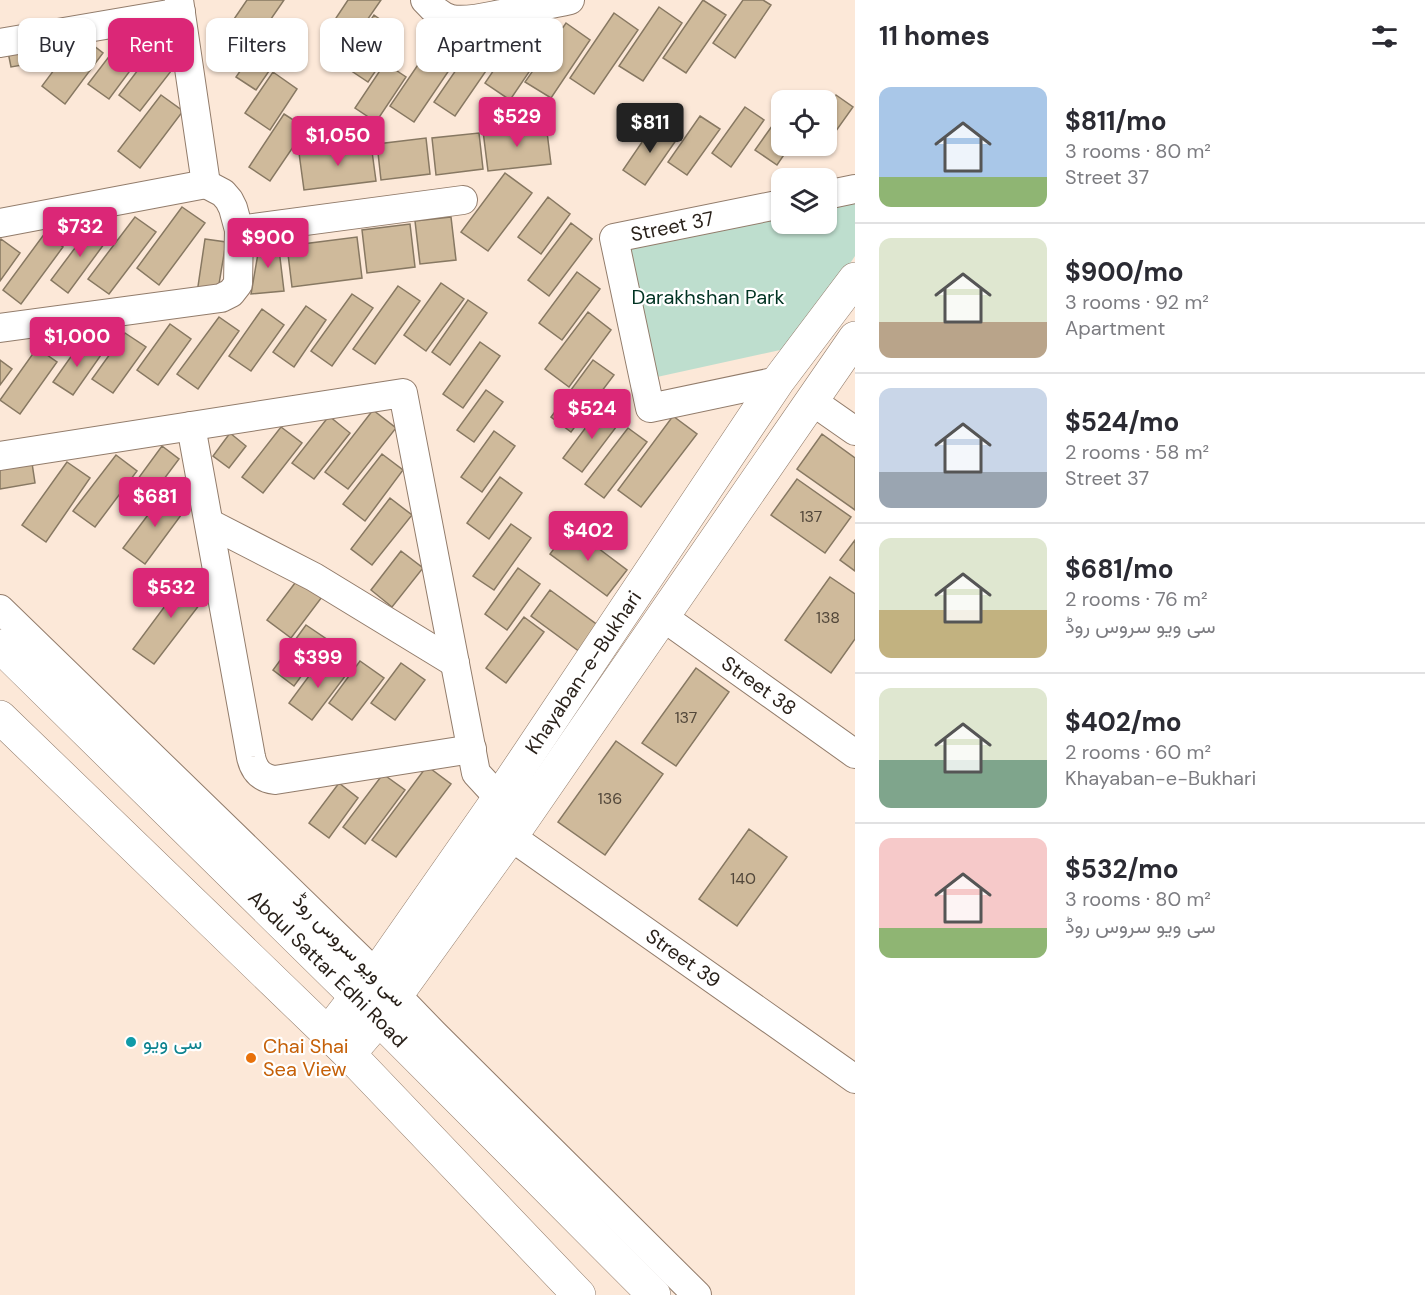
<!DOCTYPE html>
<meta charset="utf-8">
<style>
:root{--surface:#fff;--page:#f2f2f3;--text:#2b2b33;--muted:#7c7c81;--line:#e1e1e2;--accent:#db2777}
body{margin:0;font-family:"DM Sans",Vazirmatn,sans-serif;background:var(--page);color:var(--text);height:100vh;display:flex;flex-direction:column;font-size:22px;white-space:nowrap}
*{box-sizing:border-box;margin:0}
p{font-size:20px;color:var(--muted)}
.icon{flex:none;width:33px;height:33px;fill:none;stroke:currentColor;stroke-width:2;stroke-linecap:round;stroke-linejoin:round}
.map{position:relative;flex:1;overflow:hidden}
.side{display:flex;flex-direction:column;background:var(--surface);width:570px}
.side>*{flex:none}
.top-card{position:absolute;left:18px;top:18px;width:570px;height:54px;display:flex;gap:12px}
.buttons{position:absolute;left:771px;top:90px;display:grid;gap:12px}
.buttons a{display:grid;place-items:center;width:66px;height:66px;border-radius:12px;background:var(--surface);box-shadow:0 2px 4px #0004;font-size:30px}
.price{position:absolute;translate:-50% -51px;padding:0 14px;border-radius:6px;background:var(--accent);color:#fff;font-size:20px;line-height:39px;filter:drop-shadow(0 2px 3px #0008)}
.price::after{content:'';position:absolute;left:50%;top:36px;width:18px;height:14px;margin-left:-9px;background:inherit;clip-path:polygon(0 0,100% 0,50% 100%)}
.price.selected{background:#222;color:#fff}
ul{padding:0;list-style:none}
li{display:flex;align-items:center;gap:18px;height:150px;padding:0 24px}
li+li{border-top:2px solid var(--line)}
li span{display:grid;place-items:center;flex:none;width:168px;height:120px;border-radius:12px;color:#555}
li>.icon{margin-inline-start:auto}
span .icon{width:72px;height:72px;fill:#fffc;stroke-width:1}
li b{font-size:26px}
h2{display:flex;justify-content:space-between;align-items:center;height:72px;padding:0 24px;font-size:26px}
.chip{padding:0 21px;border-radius:12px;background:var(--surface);box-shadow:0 2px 4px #0004;font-size:21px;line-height:54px}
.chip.selected{background:var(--accent);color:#fff}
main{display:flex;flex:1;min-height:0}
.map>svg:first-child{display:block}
.green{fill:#bedece}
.building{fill:#cfba9b;stroke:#877862;stroke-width:1.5}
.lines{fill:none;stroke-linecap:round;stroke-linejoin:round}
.street-casing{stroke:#927c6b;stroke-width:30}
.secondary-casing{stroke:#927c6b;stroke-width:34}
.primary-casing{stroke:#927c6b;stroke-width:34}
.street{stroke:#fff;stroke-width:28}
.secondary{stroke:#fff;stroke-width:33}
.primary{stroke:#fff;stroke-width:33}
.culture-dot{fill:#0f9aa8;stroke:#fff;stroke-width:2}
.food-dot{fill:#e8710a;stroke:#fff;stroke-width:2}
.labels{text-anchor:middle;stroke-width:4.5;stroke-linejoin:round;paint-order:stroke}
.number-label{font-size:16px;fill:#52473a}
.street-label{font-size:20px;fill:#29211a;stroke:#fff}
.park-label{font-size:20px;fill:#032;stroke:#fff}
.culture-label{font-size:20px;fill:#0d838f;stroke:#fff;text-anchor:start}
.food-label{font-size:20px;fill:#c56008;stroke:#fff;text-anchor:start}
</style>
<main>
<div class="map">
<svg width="855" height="1295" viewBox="0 0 855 1295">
<rect width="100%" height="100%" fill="#fce8d8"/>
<!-- green -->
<path class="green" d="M855,201V256L794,347L657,377L627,244L781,215L782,224H826L827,206Z"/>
<!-- building -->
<path class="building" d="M247,0H284L242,61L217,44Z
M348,0H381L354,39L332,24Z
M703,0L726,15L686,73L663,58Z
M743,0H763L771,5L735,58L713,43Z
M659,7L682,23L643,81L619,66Z
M614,13L638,30L594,94L570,78Z
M374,15L401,34L368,82L341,64Z
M566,23L590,40L551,98L525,82Z
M521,30L546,47L510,100L485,83Z
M267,32L287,45L256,90L236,77Z
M127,33L147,48L109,99L88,84Z
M80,35L103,53L65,104L42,86Z
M478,38L499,52L455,116L434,102Z
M42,41L46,61L11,67L7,47Z
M430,47L454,63L414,122L390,106Z
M153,50L175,66L140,111L119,95Z
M385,63L406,77L376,122L355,108Z
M273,72L297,89L270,130L245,113Z
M161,95L183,111L140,168L118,151Z
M836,95L853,107L826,145V109Z
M745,107L764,120L731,167L712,153Z
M782,112V146H790L777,165L755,150Z
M284,114L306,128L270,181L249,167Z
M700,116L720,129L687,175L668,162Z
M655,123L677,139L645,185L623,170Z
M546,124L551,164L488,171L483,131Z
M479,133L483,169L436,175L432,138Z
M426,138L430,174L381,180L377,144Z
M371,144L376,181L304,190L299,153Z
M505,173L532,193L488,251L461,232Z
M548,197L570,214L541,254L518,237Z
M182,207L205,223L159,285L137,268Z
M135,217L156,232L109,294L88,279Z
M451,217L456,260L420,264L415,221Z
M571,223L592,239L549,296L528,280Z
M93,224L110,236L68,293L51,280Z
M410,224L415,267L367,273L362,230Z
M45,233L63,247L21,304L3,290Z
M357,237L362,278L292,287L287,246Z
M1,239L20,253L0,281V241Z
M205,239L226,242L217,296L197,293Z
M278,241L284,291L251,294L260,242Z
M577,272L600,289L562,340L539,323Z
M441,283L464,299L426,351L404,335Z
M398,286L420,301L375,364L353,349Z
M352,294L373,308L332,366L311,351Z
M468,300L487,313L450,365L432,352Z
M306,306L326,320L294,367L273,352Z
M262,309L284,325L251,371L229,356Z
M588,312L611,330L569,387L545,369Z
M219,317L239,331L198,389L177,374Z
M170,324L191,339L158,385L137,370Z
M125,333L146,347L113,393L92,379Z
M82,341L101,355L73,395L53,382Z
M480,342L500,356L463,408L443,394Z
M37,348L57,362L20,414L0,400Z
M0,360L12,369L0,385Z
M593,360L614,375L571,432L551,417Z
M486,390L503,402L474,442L457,430Z
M601,407L620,422L582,472L563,458Z
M373,410L396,428L348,489L325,472Z
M329,416L350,433L314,479L292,463Z
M673,416L697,434L641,507L618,490Z
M281,427L302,443L263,493L242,477Z
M628,428L647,442L604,498L585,484Z
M494,431L515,446L482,492L461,477Z
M230,433L246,446L229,468L213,456Z
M822,434L855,458V510L797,469Z
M162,446L179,459L146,503L129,491Z
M382,454L403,470L365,521L343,504Z
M116,455L137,471L95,527L73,511Z
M67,462L90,478L46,542L22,525Z
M32,463L35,483L0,489V468Z
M500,477L522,493L489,539L467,523Z
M797,479L851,517L825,553L771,515Z
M166,491L187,507L145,564L123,548Z
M390,498L412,515L372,565L351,549Z
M511,524L531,538L494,590L473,576Z
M570,527L627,570L607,596L550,554Z
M855,540V571L840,560Z
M401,551L423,568L392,607L371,590Z
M518,568L540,584L507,630L485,614Z
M188,575L210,591L154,664L133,649Z
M301,575L325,593L291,638L267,620Z
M830,577L855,594V639L831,673L785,640Z
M550,590L599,626L580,652L531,616Z
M524,617L544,632L506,683L486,668Z
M306,625L328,640L294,686L273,670Z
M323,657L346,675L312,720L289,703Z
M360,661L384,678L352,720L329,703Z
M401,663L425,680L395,720L371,703Z
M696,668L729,692L676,766L642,743Z
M616,741L663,774L605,855L558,822Z
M427,766L451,784L396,857L372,840Z
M383,774L405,790L365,844L343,827Z
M339,783L358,798L329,838L309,823Z
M749,829L787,857L737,926L699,899Z"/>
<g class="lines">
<defs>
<g id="street">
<path d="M425,0C432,8 440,16 451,19C467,22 486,17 501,14C524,9 547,5 570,0"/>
<path d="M0,43L181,12"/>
<path d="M826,195L855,189"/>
<path d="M0,223L206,184L179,0"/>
<path d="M239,230L463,200"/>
<path d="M0,328L221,298L231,293L238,284L239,230L233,208L229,200L223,193L206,184"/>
<path id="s1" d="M778,381L650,408L614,238L782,204"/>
<path d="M812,401L855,431"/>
<path d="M191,426L251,757C254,771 261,778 275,780L472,749"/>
<path d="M0,456L403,393L476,773L499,798"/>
<path d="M209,523L314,577L455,663"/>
<path d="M0,609L376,974L434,1034L697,1295"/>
<path id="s2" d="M663,617L855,754"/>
<path id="s3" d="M510,836L855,1079"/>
</g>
<g id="secondary">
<path id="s4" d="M328,1033L356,997L376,974L499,798L778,381L855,279"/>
<path d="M349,1054L379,1019L521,822L855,338"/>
</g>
<g id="primary">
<path id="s5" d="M0,646L379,1019L654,1295"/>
<path d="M0,717L349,1054L579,1295"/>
</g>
</defs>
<!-- street casing -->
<use href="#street" class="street-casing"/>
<!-- secondary casing -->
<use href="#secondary" class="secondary-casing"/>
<!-- primary casing -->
<use href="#primary" class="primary-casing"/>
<!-- street -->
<use href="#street" class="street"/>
<!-- secondary -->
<use href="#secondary" class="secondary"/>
<!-- primary -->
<use href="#primary" class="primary"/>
</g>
<!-- markers -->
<circle class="culture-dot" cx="131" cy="1042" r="6"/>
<circle class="food-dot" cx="251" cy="1058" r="6"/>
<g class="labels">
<!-- number labels -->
<g class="number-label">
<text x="811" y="522">137</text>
<text x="828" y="623">138</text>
<text x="686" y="723">137</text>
<text x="610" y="804">136</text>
<text x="743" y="884">140</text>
</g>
<!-- street labels -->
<g class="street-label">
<text dy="7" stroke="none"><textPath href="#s1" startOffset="364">Street 37</textPath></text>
<text dy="7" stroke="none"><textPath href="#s4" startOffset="442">Khayaban-e-Bukhari</textPath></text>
<text dy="7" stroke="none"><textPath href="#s2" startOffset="118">Street 38</textPath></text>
<text transform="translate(350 950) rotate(45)" y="7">سی ویو سروس روڈ</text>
<text dy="7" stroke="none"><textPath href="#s3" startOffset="212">Street 39</textPath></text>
<text dy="7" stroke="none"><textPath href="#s5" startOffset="460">Abdul Sattar Edhi Road</textPath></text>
</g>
<!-- park labels -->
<g class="park-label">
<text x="708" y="304">Darakhshan Park</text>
</g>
<!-- culture labels -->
<g class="culture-label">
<text x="143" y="1049">سی ویو</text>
</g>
<!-- food labels -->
<g class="food-label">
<text x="263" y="1053">Chai Shai<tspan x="263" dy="23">Sea View</tspan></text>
</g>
</g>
</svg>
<div class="buttons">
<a><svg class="icon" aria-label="locate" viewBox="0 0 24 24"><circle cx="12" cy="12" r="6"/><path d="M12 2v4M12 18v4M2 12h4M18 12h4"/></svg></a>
<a><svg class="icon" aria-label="layers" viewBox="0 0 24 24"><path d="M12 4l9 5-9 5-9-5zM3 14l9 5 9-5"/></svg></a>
</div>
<b class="price" style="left:517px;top:148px">$529</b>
<b class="price selected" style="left:650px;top:154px">$811</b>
<b class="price" style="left:338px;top:167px">$1,050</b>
<b class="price" style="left:80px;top:258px">$732</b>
<b class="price" style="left:268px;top:269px">$900</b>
<b class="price" style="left:77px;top:368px">$1,000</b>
<b class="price" style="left:592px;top:440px">$524</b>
<b class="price" style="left:155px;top:528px">$681</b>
<b class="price" style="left:588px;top:562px">$402</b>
<b class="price" style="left:171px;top:619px">$532</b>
<b class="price" style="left:318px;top:689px">$399</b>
<div class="top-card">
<a class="chip">Buy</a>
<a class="chip selected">Rent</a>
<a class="chip">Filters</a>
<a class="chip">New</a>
<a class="chip">Apartment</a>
</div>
</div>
<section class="side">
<h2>11 homes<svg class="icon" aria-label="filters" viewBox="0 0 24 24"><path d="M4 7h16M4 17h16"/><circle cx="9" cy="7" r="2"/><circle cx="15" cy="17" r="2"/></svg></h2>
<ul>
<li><span style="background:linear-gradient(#a9c7e8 75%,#8fb573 0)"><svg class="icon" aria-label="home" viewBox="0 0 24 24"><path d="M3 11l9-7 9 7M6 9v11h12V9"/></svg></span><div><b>$811/mo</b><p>3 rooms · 80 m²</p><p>Street 37</p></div></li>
<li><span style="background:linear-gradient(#dfe7d0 70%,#b9a48a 0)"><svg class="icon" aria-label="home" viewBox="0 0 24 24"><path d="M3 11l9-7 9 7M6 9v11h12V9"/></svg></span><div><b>$900/mo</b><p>3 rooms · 92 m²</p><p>Apartment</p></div></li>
<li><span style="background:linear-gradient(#c9d6e8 70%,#9aa5b1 0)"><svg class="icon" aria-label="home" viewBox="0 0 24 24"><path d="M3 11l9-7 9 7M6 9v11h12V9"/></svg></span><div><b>$524/mo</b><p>2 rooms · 58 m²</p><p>Street 37</p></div></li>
<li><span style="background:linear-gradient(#dfe7d0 60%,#c2b280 0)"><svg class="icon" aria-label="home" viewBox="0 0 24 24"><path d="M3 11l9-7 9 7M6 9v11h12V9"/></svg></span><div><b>$681/mo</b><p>2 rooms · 76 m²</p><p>سی ویو سروس روڈ</p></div></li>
<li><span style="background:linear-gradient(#dfe7d0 60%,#7fa58c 0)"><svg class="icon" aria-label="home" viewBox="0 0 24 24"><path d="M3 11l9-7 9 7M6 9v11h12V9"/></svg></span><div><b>$402/mo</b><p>2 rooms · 60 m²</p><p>Khayaban-e-Bukhari</p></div></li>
<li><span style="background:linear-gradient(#f6c9c9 75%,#8fb573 0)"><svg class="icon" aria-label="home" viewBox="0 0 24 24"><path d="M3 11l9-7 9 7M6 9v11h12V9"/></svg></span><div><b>$532/mo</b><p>3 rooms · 80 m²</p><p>سی ویو سروس روڈ</p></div></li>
</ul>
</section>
</main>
